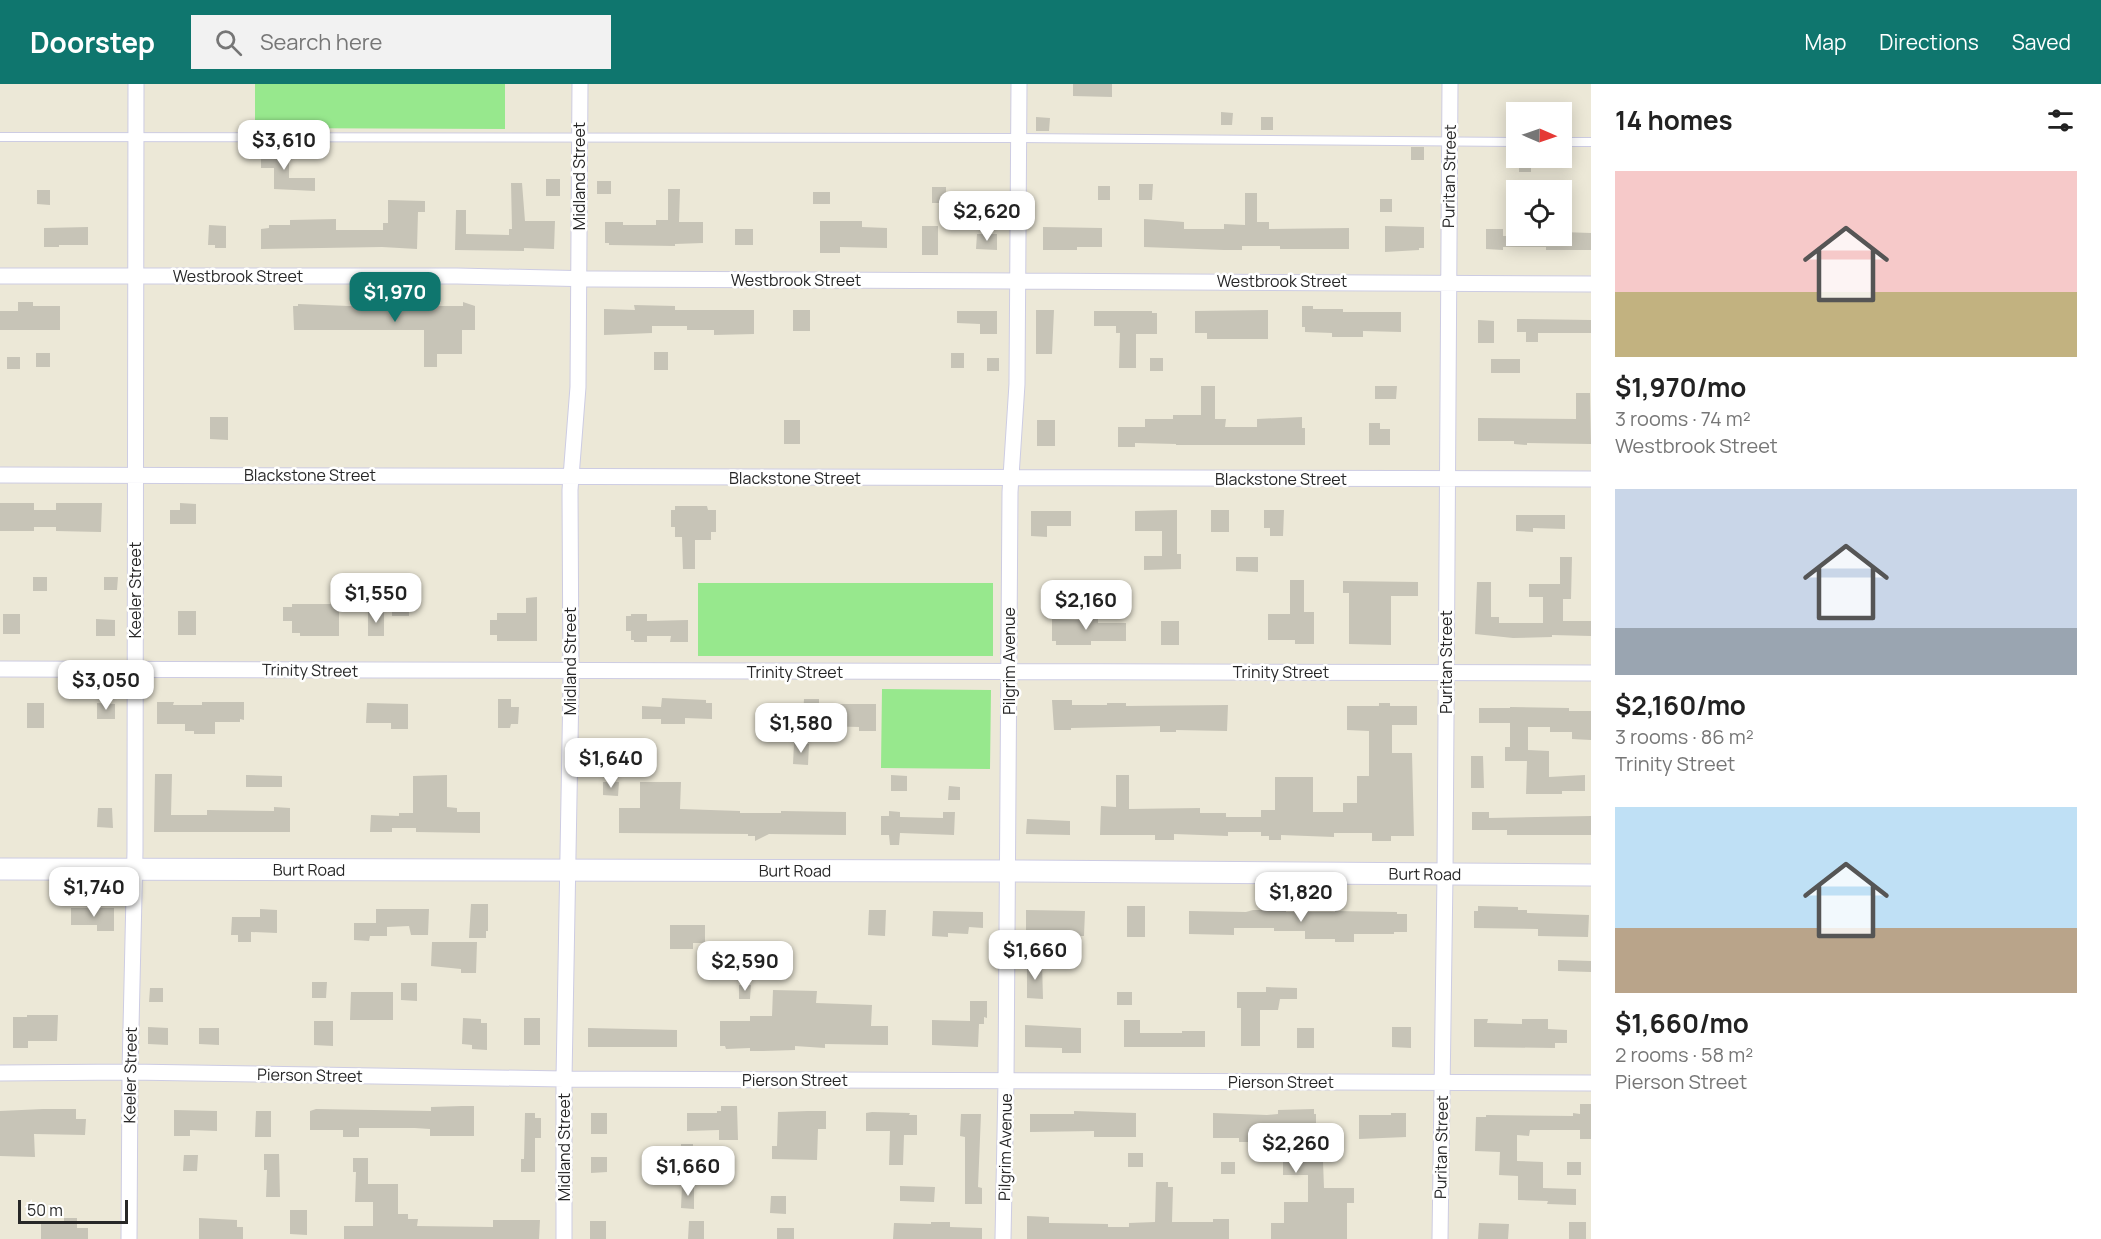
<!DOCTYPE html>
<meta charset="utf-8">
<style>
:root{--surface:#fff;--page:#f2f2f2;--text:#222;--muted:#767676;--accent:#0f766e}
body{margin:0;font-family:Manrope,sans-serif;background:var(--page);color:var(--text);height:100vh;display:flex;flex-direction:column;font-size:22px;white-space:nowrap}
*{box-sizing:border-box;margin:0}
p{font-size:20px;color:var(--muted)}
.icon{flex:none;width:33px;height:33px;fill:none;stroke:currentColor;stroke-width:2;stroke-linecap:round;stroke-linejoin:round}
.map{position:relative;flex:1;overflow:hidden}
.side{display:flex;flex-direction:column;background:var(--surface);width:510px}
.side>*{flex:none}
.needle{width:39px;rotate:92deg}
.buttons{position:absolute;left:1506px;top:18px;display:grid;gap:12px}
.buttons a{display:grid;place-items:center;width:66px;height:66px;border-radius:0px;background:var(--surface);box-shadow:0 3px 15px #0003;font-size:30px}
.scale{position:absolute;left:18px;bottom:15px;width:110px;box-sizing:border-box;padding-left:6px;border:3px solid #272727;border-top:0;font-size:16px;line-height:21px;white-space:nowrap;color:#272727;-webkit-text-stroke:4px #fff;paint-order:stroke}
.price{position:absolute;translate:-50% -51px;padding:0 14px;border-radius:12px;background:#fff;color:#222;font-size:20px;line-height:39px;filter:drop-shadow(0 2px 3px #0008)}
.price::after{content:'';position:absolute;left:50%;top:36px;width:18px;height:14px;margin-left:-9px;background:inherit;clip-path:polygon(0 0,100% 0,50% 100%)}
.price.current{background:var(--accent);color:#fff}
ul{padding:0;list-style:none}
li{display:grid;align-content:center;gap:12px;height:318px;padding:0 24px}
li span{display:grid;place-items:center;height:186px;border-radius:0px;color:#555}
li>.icon{margin-inline-start:auto}
span .icon{width:108px;height:108px;fill:#fffc;stroke-width:1}
li b{font-size:26px}
h2{display:flex;justify-content:space-between;align-items:center;height:72px;padding:0 24px;font-size:26px}
header{display:flex;align-items:center;gap:36px;box-sizing:border-box;height:84px;padding:0 30px;background:var(--accent);color:#fff}
header strong{font-size:28px}
nav{display:flex;gap:33px;margin-inline-start:auto;font-size:21px}
.search{width:420px;height:54px;background:var(--page);display:flex;align-items:center;gap:15px;box-sizing:border-box;padding:0 21px;border-radius:0px;color:var(--muted);font-size:22px}
main{display:flex;flex:1;min-height:0}
.map>svg:first-child{display:block}
.green{fill:#97e88d}
.building{fill:#c7c4b7}
.lines{fill:none;stroke-linecap:round;stroke-linejoin:round}
.lane-casing{stroke:#cdcce3;stroke-width:10}
.street-casing{stroke:#cdcce3;stroke-width:17}
.secondary-casing{stroke:#cdcce3;stroke-width:23}
.lane{stroke:#fff;stroke-width:8}
.street{stroke:#fff;stroke-width:15}
.secondary{stroke:#fff;stroke-width:21}
.labels{text-anchor:middle;stroke-width:5;stroke-linejoin:round;paint-order:stroke}
.street-label{font-size:16px;fill:#272727;stroke:#fff}
</style>
<header>
<strong>Doorstep</strong>
<div class="search"><svg class="icon" aria-label="search" viewBox="0 0 24 24"><circle cx="10" cy="10" r="6"/><path d="M15 15l6 6"/></svg>Search here</div>
<nav><a>Map</a><a>Directions</a><a>Saved</a></nav>
</header>
<main>
<div class="map">
<svg width="1591" height="1155" viewBox="0 0 1591 1155">
<rect width="100%" height="100%" fill="#ece8d7"/>
<!-- green -->
<path class="green" d="M255,0H505V45L255,44Z
M698,499H993V572H698Z
M882,605L991,606L990,685L881,684Z"/>
<!-- building -->
<path class="building" d="M1073,0H1112V13L1073,12Z
M1221,28L1233,29L1232,41H1221Z
M1036,33L1050,34L1049,47H1036Z
M1261,33H1273V46H1261Z
M1411,63H1424V76H1411Z
M261,64H289V94H315V107L274,105V84H261Z
M1519,74H1531V88H1519Z
M546,95H560V112H546Z
M597,97H611V110H597Z
M511,99H522L525,137H555L554,165L524,164V167L455,166L456,126H466V150L509,151V145H512Z
M1139,100H1153L1152,116H1139Z
M1098,102H1110V116H1098Z
M932,103H946V119H932Z
M668,105H680L679,138H703V159L675,160V162L609,161V159H605V138H623V141H656V136H668Z
M37,106H50V121L37,120Z
M813,108H830V120H813Z
M1245,109H1257V138H1269V145L1349,144V165H1280V162H1242V166H1224L1144,163V135L1184,138V145H1224V140L1245,141Z
M1380,115H1392V128H1380Z
M388,116L425,117V128H418L417,165L382,163L261,165V145L269,144V141H290V136L336,135V146H383V139H388Z
M820,137H862V143L887,144V164L840,163V169H820Z
M209,141L226,142V164H215V161H208Z
M922,142H938V171H922Z
M1385,142L1424,143V164H1419V166L1385,168Z
M88,143V161H59V163H44V144Z
M1043,143L1102,144V163H1077V166H1043Z
M735,145H753V161H735Z
M1486,145H1503V152H1562V148L1591,149V166H1546V163H1503V166L1486,165Z
M977,150H997V166L976,165Z
M18,218H33V222H60V246H0V227H18Z
M463,218L475,222V246H462V270H437V283H424V246H294L293,222H298V220L348,222H463Z
M634,221L675,222V226H754V250L714,251V246H687V242H652V249L604,251V225L635,226Z
M1302,222H1313V225H1343V228H1401V248L1363,247V253H1332V249L1305,248V243H1302Z
M793,226H810V247H793Z
M1036,226H1054L1052,270H1036Z
M1268,226V255H1207V249H1195V227Z
M957,227H997V250H980V240L957,239Z
M1094,227H1152V229H1157V250H1136V284H1119L1120,249H1116V242H1094Z
M1517,235L1591,236V249H1538V258H1526V248H1517Z
M1478,236L1494,237V259H1478Z
M654,268H668V286H654Z
M36,269H50V283H36Z
M951,269H964V284H951Z
M7,273H20V285H7Z
M987,274H999V287H987Z
M1150,274H1163V287H1150Z
M1491,275H1520V289H1491Z
M1201,302H1215V335H1226L1225,343H1257V335L1302,333V344H1305V361H1176V360L1135,359V363H1118V343H1145V335H1173V331H1201Z
M1375,302H1397L1396,315H1375Z
M1576,309H1590L1591,360L1527,359V361L1514,360V357H1478V334L1576,335Z
M210,333H228V356L210,355Z
M784,336H800V360H784Z
M1037,336H1055V362H1037Z
M1369,339H1380V345H1390V361H1369Z
M0,419H34V426H56V419H102L101,448L56,447V443H34V447H0Z
M180,419L196,420V440H170V426H180Z
M675,422H707L708,426H716V448H711V456H695V485H683L682,453H675V443H671V426H675Z
M1177,426V470H1181V485L1144,486V472H1162V447H1135V427Z
M1211,426H1229V448H1211Z
M1264,426H1284L1283,452H1270V444H1264Z
M1031,427H1071V442H1047V453L1031,452Z
M1516,431H1565V445L1533,444V448L1516,447Z
M1236,473H1258V488L1236,487Z
M1560,473H1572L1571,515H1563V537H1591V552L1552,551V553L1513,554L1475,550L1477,498H1491V533H1499V539H1543V513H1529V500H1560Z
M33,493H47V507H33Z
M104,493H118L117,506H104Z
M1290,496H1304V528H1314V560H1295V556H1268V530H1290Z
M1343,497L1418,498V512H1391V561L1349,560V509H1343Z
M537,513V557H497V551H490V536H497V529H526V514Z
M392,518L409,519V532H392Z
M292,520H339V552H300V549H292V537H283V523H292Z
M178,527H196V551H178Z
M368,528L384,529V552H368Z
M3,530H20V550H3Z
M631,530H647V537L688,536V558H670L671,552H647V558H634V556H631V547H626V532H631Z
M1080,532H1098V539H1126V557H1091V561H1056V557H1052V535L1080,536Z
M96,535L115,536V552H96Z
M1161,537H1179V561H1161Z
M662,614L706,616V619H712V635L685,634V640H661V635H642V622L661,623Z
M498,615H511V623H519L518,640H511L510,644H498Z
M804,615H819V620H876V647H859V643L820,642L819,650L802,649Z
M1052,616H1072V621H1107V619H1126V622L1228,621L1227,647L1176,646V648H1160V642L1071,644V646H1054Z
M157,618H174L173,621H202V618H244V636L240,635V638H215V650H194V647H185V640H157Z
M27,619H44V644H27Z
M97,619L115,620V635H97Z
M367,619L408,620V645H391V639H366Z
M1379,619H1390V622H1417V641H1392V669H1412L1414,752H1391V757H1372V749H1334V753L1281,751V756H1269V752H1261V748H1228V752L1174,750V756H1155V751H1100L1101,722L1116,723V691H1129V725L1200,724V729H1226V733H1261V726H1275V693H1313V728H1343V719H1357V692H1369V647L1347,646V622H1379Z
M1510,623L1569,624V627H1591V656L1572,655V648H1550V643H1528V666L1549,667V693L1585,691V707H1562V710H1526L1527,677H1505V663H1510V639H1479V624H1510Z
M794,659L809,660L808,681L793,680Z
M1471,672H1483L1484,704H1471Z
M155,690H172L171,731H207V726L274,727V723L290,724V748H154Z
M246,691L282,692V703H246Z
M447,691V723L457,724V728H480V749L416,748V744H392V748H370L371,731L399,732V729H413V692Z
M891,691L907,692V707H891Z
M603,698H619L618,712L603,711Z
M640,698H681L680,725L740,727V729H781V727L846,728V751L769,750L755,757V752H748V750L619,749V724H640Z
M949,702L960,703V716H948Z
M98,724H112L113,744L97,743Z
M889,727L900,728V733L943,734V728H955L954,751L900,749L899,761H890L889,751H881V732H889Z
M1472,728H1489V734L1591,732V751H1507V746H1472Z
M1027,735L1070,737V751L1026,750Z
M471,820H488V847H486V854H469Z
M1127,822H1145V853H1127Z
M1478,822L1518,823V826H1527V829L1589,831L1588,853L1538,852V845L1474,844V827H1478Z
M71,824H114V847H97V841H71Z
M260,825L277,826V849L251,848V858H238V851H231L232,833H260Z
M376,825H429L428,851H411L409,842L387,843V852H370L369,857L354,856V839H376Z
M869,826H886L885,852L868,851Z
M1026,826L1085,827L1084,852L1029,853V846H1026Z
M1253,826H1286V828H1335V827L1397,828V830H1407V848H1394V850H1354V858H1335V855H1305V847H1274V844H1234V851L1189,850V827L1246,828Z
M933,827L983,828V844L969,843L968,850L948,849V853L932,852Z
M670,841H705V859H693V865H670Z
M432,858H477L476,889H461V885L431,882Z
M1558,876L1591,877V888L1558,887Z
M1027,879H1042L1043,915L1027,914Z
M312,898H327L326,914H312Z
M401,899H417V917L401,916Z
M739,901H751L750,915H739Z
M1266,903L1297,904V915H1280L1278,926H1260V962H1241V924H1237V908H1266Z
M150,904H163V918H149Z
M773,906L817,907L816,919L872,921L871,942H888V961L825,960V964L795,962V966L763,967H750V964L726,965L725,962H720V937H750V932H772Z
M351,908H393V936H350Z
M1117,908H1132V921H1117Z
M970,917H987V934L984,933V940H979L978,963L932,961V936L970,937Z
M27,931H58L57,957H28V964H13V933H27Z
M463,934L481,935V939H487V966L472,965V961L462,960Z
M524,934H540V961H524Z
M1474,935H1488L1487,939L1522,940V935H1548V945L1567,946V959H1555V964L1474,963Z
M1124,936H1140V949H1182V947H1205V963H1124Z
M314,937H333V962L314,961Z
M1025,941L1081,944V969H1062V964L1025,963Z
M148,943L168,944V961L148,960Z
M1392,943H1411V964L1392,963Z
M199,944H219V961L199,960Z
M588,944L677,946V963H588Z
M1297,944H1314V964H1297Z
M1580,1020H1591V1055H1580V1046H1530L1529,1052L1517,1051V1077L1543,1078V1104L1576,1105V1121L1547,1120L1548,1117L1518,1116V1092L1499,1091L1500,1068L1475,1067L1476,1033H1486V1031L1573,1032V1029L1580,1030Z
M462,1022H474V1052H430V1045L415,1044H359V1053H343V1046H310V1027L316,1025L431,1027V1023Z
M721,1022H737L738,1056H719V1046L687,1047V1029H717V1027H721Z
M43,1025H76V1035H86L85,1051L34,1050L35,1073L0,1072V1027Z
M1314,1025V1030H1316V1077H1323L1324,1104H1354V1119H1347V1155H1271V1139H1284V1118H1308V1091H1283V1077H1297V1047H1257V1058H1239V1054H1213V1029L1267,1031L1278,1030V1026Z
M174,1026L217,1027V1047L190,1046V1052H174Z
M256,1027H271V1053H255Z
M808,1027H826V1045H818L817,1076L772,1075V1062H777L778,1028Z
M1074,1027L1136,1029V1053H1094V1047L1030,1048V1030H1074Z
M872,1028L910,1029L909,1031H917V1051H904L903,1081H889L890,1047H866V1029Z
M525,1029H535V1034H541V1054H535V1088H521V1075H524Z
M591,1029H607V1050H591Z
M1391,1029H1406V1053L1359,1055V1031H1391Z
M961,1030H981L978,1103L982,1104V1120H965V1053L960,1052Z
M681,1060H693V1074H681Z
M1128,1069H1143V1083H1128Z
M264,1070H279L280,1113H266L267,1086H264Z
M184,1071H198L197,1087H183Z
M591,1073H607V1088L591,1089Z
M353,1074H368V1100H398V1130H408V1135H418L417,1142L493,1143V1136H540L539,1155H344V1142H373V1118H355L356,1088H353Z
M1221,1078H1235V1090H1221Z
M1567,1078H1581V1091H1567Z
M1156,1098H1168V1103H1173L1172,1138H1213V1135H1229V1155H1027V1132L1049,1133V1139L1108,1140V1143H1129V1139L1155,1138Z
M682,1101L694,1102V1125L681,1124Z
M900,1102L935,1103L934,1118L900,1117Z
M771,1112H786V1130L770,1129Z
M290,1126H307V1151L290,1150Z
M64,1134H77V1144H88V1155H41V1139H64Z
M199,1134L237,1136V1143H243V1155H199Z
M590,1137H606V1155H590Z
M689,1137H704V1155H688Z
M931,1138H950V1143L982,1144V1155H893L894,1139L931,1140Z
M1569,1138H1586V1155H1569Z
M1479,1139L1509,1140L1508,1155H1478Z
M777,1144H794V1155H777Z"/>
<g class="lines">
<defs>
<path id="lane" d="M0,53L1018,54L1516,58
M1562,58H1591"/>
<path id="street" d="M0,192H457L595,195L1591,200
M0,391L1591,395
M0,585L1591,589
M0,989L130,988L564,995L1591,999
M129,1155L130,988L135,767L136,0
M564,1155V995L571,601L570,406L578,303L580,0
M1003,1155L1006,997L1010,408L1017,300L1019,0
M1440,1155L1445,790L1450,0"/>
<g id="secondary">
<path id="s1" d="M0,785L1022,787L1591,791"/>
</g>
</defs>
<!-- lane casing -->
<use href="#lane" class="lane-casing"/>
<!-- street casing -->
<use href="#street" class="street-casing"/>
<!-- secondary casing -->
<use href="#secondary" class="secondary-casing"/>
<!-- lane -->
<use href="#lane" class="lane"/>
<!-- street -->
<use href="#street" class="street"/>
<!-- secondary -->
<use href="#secondary" class="secondary"/>
</g>
<g class="labels">
<!-- street labels -->
<g class="street-label">
<text transform="translate(579 92) rotate(-90)" y="6">Midland Street</text>
<text transform="translate(1449 92) rotate(-89)" y="6">Puritan Street</text>
<text x="238" y="198">Westbrook Street</text>
<text x="796" y="202">Westbrook Street</text>
<text x="1282" y="203">Westbrook Street</text>
<text x="310" y="397">Blackstone Street</text>
<text x="795" y="400">Blackstone Street</text>
<text x="1281" y="401">Blackstone Street</text>
<text transform="translate(135 506) rotate(-90)" y="6">Keeler Street</text>
<text transform="translate(570 577) rotate(-90)" y="6">Midland Street</text>
<text transform="translate(1009 577) rotate(-90)" y="6">Pilgrim Avenue</text>
<text transform="translate(1446 578) rotate(-90)" y="6">Puritan Street</text>
<text transform="translate(310 586) rotate(1)" y="6">Trinity Street</text>
<text x="795" y="594">Trinity Street</text>
<text x="1281" y="594">Trinity Street</text>
<text dy="6" stroke="none"><textPath href="#s1" startOffset="309">Burt Road</textPath></text>
<text dy="6" stroke="none"><textPath href="#s1" startOffset="795">Burt Road</textPath></text>
<text dy="6" stroke="none"><textPath href="#s1" startOffset="1425">Burt Road</textPath></text>
<text transform="translate(130 991) rotate(-89)" y="6">Keeler Street</text>
<text transform="translate(310 991) rotate(1)" y="6">Pierson Street</text>
<text x="795" y="1002">Pierson Street</text>
<text x="1281" y="1004">Pierson Street</text>
<text transform="translate(564 1063) rotate(-90)" y="6">Midland Street</text>
<text transform="translate(1005 1063) rotate(-89)" y="6">Pilgrim Avenue</text>
<text transform="translate(1441 1063) rotate(-89)" y="6">Puritan Street</text>
</g>
</g>
</svg>
<div class="buttons">
<a><svg class="needle" viewBox="-14 -14 28 28"><path d="M0-13l5 13h-10z" fill="#e53935"/><path d="M0 13l5-13h-10z" fill="#767676"/></svg></a>
<a><svg class="icon" aria-label="locate" viewBox="0 0 24 24"><circle cx="12" cy="12" r="6"/><path d="M12 2v4M12 18v4M2 12h4M18 12h4"/></svg></a>
</div>
<div class="scale">50 m</div>
<b class="price" style="left:284px;top:87px">$3,610</b>
<b class="price" style="left:987px;top:158px">$2,620</b>
<b class="price current" style="left:395px;top:239px">$1,970</b>
<b class="price" style="left:376px;top:540px">$1,550</b>
<b class="price" style="left:1086px;top:547px">$2,160</b>
<b class="price" style="left:106px;top:627px">$3,050</b>
<b class="price" style="left:801px;top:670px">$1,580</b>
<b class="price" style="left:611px;top:705px">$1,640</b>
<b class="price" style="left:94px;top:834px">$1,740</b>
<b class="price" style="left:1301px;top:839px">$1,820</b>
<b class="price" style="left:1035px;top:897px">$1,660</b>
<b class="price" style="left:745px;top:908px">$2,590</b>
<b class="price" style="left:1296px;top:1090px">$2,260</b>
<b class="price" style="left:688px;top:1113px">$1,660</b>
</div>
<section class="side">
<h2>14 homes<svg class="icon" aria-label="filters" viewBox="0 0 24 24"><path d="M4 7h16M4 17h16"/><circle cx="9" cy="7" r="2"/><circle cx="15" cy="17" r="2"/></svg></h2>
<ul>
<li><span style="background:linear-gradient(#f6c9c9 65%,#c2b280 0)"><svg class="icon" aria-label="home" viewBox="0 0 24 24"><path d="M3 11l9-7 9 7M6 9v11h12V9"/></svg></span><div><b>$1,970/mo</b><p>3 rooms · 74 m²</p><p>Westbrook Street</p></div></li>
<li><span style="background:linear-gradient(#c9d6e8 75%,#9aa5b1 0)"><svg class="icon" aria-label="home" viewBox="0 0 24 24"><path d="M3 11l9-7 9 7M6 9v11h12V9"/></svg></span><div><b>$2,160/mo</b><p>3 rooms · 86 m²</p><p>Trinity Street</p></div></li>
<li><span style="background:linear-gradient(#bfe0f5 65%,#b9a48a 0)"><svg class="icon" aria-label="home" viewBox="0 0 24 24"><path d="M3 11l9-7 9 7M6 9v11h12V9"/></svg></span><div><b>$1,660/mo</b><p>2 rooms · 58 m²</p><p>Pierson Street</p></div></li>
</ul>
</section>
</main>
